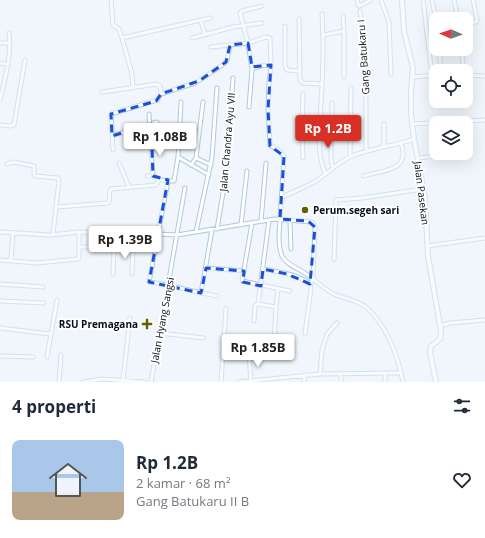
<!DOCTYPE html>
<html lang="id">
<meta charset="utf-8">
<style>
:root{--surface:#fff;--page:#f2f2f3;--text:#1f2937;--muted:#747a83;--line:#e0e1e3;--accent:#d93025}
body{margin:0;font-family:"Open Sans",sans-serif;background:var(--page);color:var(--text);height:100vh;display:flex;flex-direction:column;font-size:15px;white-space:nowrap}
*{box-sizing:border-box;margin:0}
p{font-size:13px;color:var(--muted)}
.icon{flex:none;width:22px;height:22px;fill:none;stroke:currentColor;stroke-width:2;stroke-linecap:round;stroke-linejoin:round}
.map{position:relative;height:382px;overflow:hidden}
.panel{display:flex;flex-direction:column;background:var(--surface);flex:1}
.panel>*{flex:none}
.needle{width:26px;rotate:272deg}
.tools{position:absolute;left:429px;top:12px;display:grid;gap:8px}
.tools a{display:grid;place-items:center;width:44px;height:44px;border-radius:8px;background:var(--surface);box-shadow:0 4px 16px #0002;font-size:20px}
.price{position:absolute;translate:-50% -34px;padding:0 9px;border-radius:4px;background:#fff;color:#222;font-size:13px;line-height:26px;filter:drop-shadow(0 1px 2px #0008)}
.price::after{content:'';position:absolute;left:50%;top:24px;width:12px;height:9px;margin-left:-6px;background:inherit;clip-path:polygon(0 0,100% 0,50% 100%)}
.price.current{background:var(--accent);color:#fff}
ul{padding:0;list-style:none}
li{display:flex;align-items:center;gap:12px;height:100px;padding:0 12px}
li+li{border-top:1px solid var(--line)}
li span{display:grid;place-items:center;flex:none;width:112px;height:80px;border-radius:8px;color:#555}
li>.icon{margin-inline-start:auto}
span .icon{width:48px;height:48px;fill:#fffc;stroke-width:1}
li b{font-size:17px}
h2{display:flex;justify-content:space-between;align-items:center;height:48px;padding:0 12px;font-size:17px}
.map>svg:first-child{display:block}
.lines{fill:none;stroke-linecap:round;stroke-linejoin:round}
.minor-casing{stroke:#accae0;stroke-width:5}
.tertiary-casing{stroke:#accae0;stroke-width:6}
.minor{stroke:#fff;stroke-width:3}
.tertiary{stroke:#fff;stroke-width:4}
.marked{fill:none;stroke:#1d4ed8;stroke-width:3;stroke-dasharray:8 5;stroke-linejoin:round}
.poi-dot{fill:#5d6400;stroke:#fff;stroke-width:1.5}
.labels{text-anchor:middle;stroke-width:4;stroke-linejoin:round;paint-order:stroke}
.street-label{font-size:10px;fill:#061018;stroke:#fff}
.poi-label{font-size:10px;font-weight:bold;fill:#061018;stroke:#fff;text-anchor:start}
</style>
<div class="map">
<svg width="485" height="382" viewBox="0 0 485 382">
<rect width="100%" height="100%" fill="#f0f6fb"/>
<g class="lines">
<defs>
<path id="minor" d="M111,0L113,25L119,29L122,38
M357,0L359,6L371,0
M381,0L389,22L391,74
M423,0L432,75
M432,0L436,20
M454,0L458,19
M262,6L242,11L240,13L248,43L266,37L270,38L271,65
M360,11C367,57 366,104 366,151
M322,14C324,43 323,73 321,103C320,125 316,152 325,173
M343,16L344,31
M299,19L300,80L303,83L322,84
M201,21L205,34
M466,23L476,22L477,20L473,0
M285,26V66L287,70L300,71
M324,35L344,31V77
M192,38L233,27L262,23
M0,43H10
M211,47L248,43L252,69L260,66L271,65L269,84L268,109L270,145L280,151L284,156L279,235C279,242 279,249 282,256C287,266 301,269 309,276C317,282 324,289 334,294C345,299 358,300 367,308C385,324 396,351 401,373
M439,49L441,71
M461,49L464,71
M0,63L7,64
M466,75L485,76
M413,77L436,75
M133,88L132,74L122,38L210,18
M102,92L157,84L160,86L161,94L157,100L111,114L113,150
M161,94L195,83L224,64L227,60L230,45
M0,100C5,78 12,55 9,33
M332,103L331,160L333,167
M249,107L252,69
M149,114L153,176L156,177L159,180
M412,124L485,120
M0,125L11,126L14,125L25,60
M302,128L303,94
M112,136L157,122
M384,147V124
M178,157L209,175
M350,157L351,88
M196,158L211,165
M303,158L302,128H320
M418,158L459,154
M119,163L129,187
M7,164L13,162L34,166V174L35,176L58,178L59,180L53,234
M191,165L196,158L203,102
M147,176H153
M364,176C384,170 411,171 401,143
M168,181L149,282C172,285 194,292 217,296
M282,197C293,192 306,187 316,181C328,173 338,162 352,156C372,148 394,146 414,139
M57,207L108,203C112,199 107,193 111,189L156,185L159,180L174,181L178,157L181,102
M269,220L258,304L276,307L274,343
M261,221L266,163
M290,221L291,249
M252,223L242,281L290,291
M241,225L247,171
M217,229L227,169L233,78
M0,232L50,235L79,232L147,233
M196,232L212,157L217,88
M158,234L177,235L275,219L312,222L315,227L313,279L310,284L311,288L305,334
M427,246L485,238
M79,247H133L132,274
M0,260L37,263L78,259L79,257V232
M334,260L336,200L362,198L423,189
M11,261L13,233
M206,268L244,271
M263,269C278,272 298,274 310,284
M113,274L114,247
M0,284L43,287
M201,293L212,230
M0,301L44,303
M276,307L278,289
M254,321L255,306L258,304
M440,326L450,323L485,320
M0,328L50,334
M159,333L204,338
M0,356L33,357
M249,356L251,381
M47,357L57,300
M320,374L322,350L327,334L337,323
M123,380L130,318
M59,382L61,355
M83,382L102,379L145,382
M151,382L185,188
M221,382L226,308
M239,382L320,374L393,373H401L403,382
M304,382L305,375
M341,382V374
M385,382V373"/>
<path id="tertiary" d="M402,0L404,31L413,68L411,91V114L414,139L425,198L428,256L441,331L440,339L431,346L430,352L436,382"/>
</defs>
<!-- minor casing -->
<use href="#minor" class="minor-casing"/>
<!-- tertiary casing -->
<use href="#tertiary" class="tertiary-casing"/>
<!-- minor -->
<use href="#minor" class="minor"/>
<!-- tertiary -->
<use href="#tertiary" class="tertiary"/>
</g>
<!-- marked area -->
<path d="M0 0H485V382H0ZM248,43L252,67L271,65L268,109L270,146L284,156L280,219L308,221L315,227L310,284L287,274L263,269L261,286L243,282L244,271L206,268L201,293L149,282L168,180L153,176L151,124L112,136L111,114L156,101L161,94L199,81L226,62L230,45Z" fill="#f0f6fb" fill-opacity=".55" fill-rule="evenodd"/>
<path class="marked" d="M248,43L252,67L271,65L268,109L270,146L284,156L280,219L308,221L315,227L310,284L287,274L263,269L261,286L243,282L244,271L206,268L201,293L149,282L168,180L153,176L151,124L112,136L111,114L156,101L161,94L199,81L226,62L230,45Z"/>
<!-- markers -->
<g class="poi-dot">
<circle cx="305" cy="210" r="4"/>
<path d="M145 318h4v4h4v4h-4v4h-4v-4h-4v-4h4z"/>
</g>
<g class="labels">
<!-- street labels -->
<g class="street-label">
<text transform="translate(363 57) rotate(-94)" y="4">Gang Batukaru I</text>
<text transform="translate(227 142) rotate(-85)" y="4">Jalan Chandra Ayu VII</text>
<text transform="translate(422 193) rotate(83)" y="4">Jalan Pasekan</text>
<text transform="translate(162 320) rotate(-79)" y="4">Jalan Hyang Sangsi</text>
</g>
<!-- poi labels -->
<g class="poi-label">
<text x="313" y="214">Perum.segeh sari</text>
<text x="138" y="328" text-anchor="end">RSU Premagana</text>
</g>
</g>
</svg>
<div class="tools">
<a><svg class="needle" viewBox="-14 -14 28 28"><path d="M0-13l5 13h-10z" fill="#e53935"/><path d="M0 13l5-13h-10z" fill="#747a83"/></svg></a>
<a><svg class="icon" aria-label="locate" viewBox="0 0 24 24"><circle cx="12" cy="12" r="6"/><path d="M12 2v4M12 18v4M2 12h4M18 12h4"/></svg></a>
<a><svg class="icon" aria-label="layers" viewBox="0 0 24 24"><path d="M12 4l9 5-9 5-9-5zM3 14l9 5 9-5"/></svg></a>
</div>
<b class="price current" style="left:328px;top:149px">Rp 1.2B</b>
<b class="price" style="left:160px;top:157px">Rp 1.08B</b>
<b class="price" style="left:125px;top:260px">Rp 1.39B</b>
<b class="price" style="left:258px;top:368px">Rp 1.85B</b>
</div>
<section class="panel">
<h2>4 properti<svg class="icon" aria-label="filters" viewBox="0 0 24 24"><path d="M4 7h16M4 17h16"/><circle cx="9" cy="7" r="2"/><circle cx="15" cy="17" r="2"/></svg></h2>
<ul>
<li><span style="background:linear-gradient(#a9c7e8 65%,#b9a48a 0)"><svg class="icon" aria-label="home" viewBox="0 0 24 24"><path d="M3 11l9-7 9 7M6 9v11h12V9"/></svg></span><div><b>Rp 1.2B</b><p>2 kamar · 68 m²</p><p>Gang Batukaru II B</p></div><svg class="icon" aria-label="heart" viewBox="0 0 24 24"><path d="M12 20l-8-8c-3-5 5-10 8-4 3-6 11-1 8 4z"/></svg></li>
</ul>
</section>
